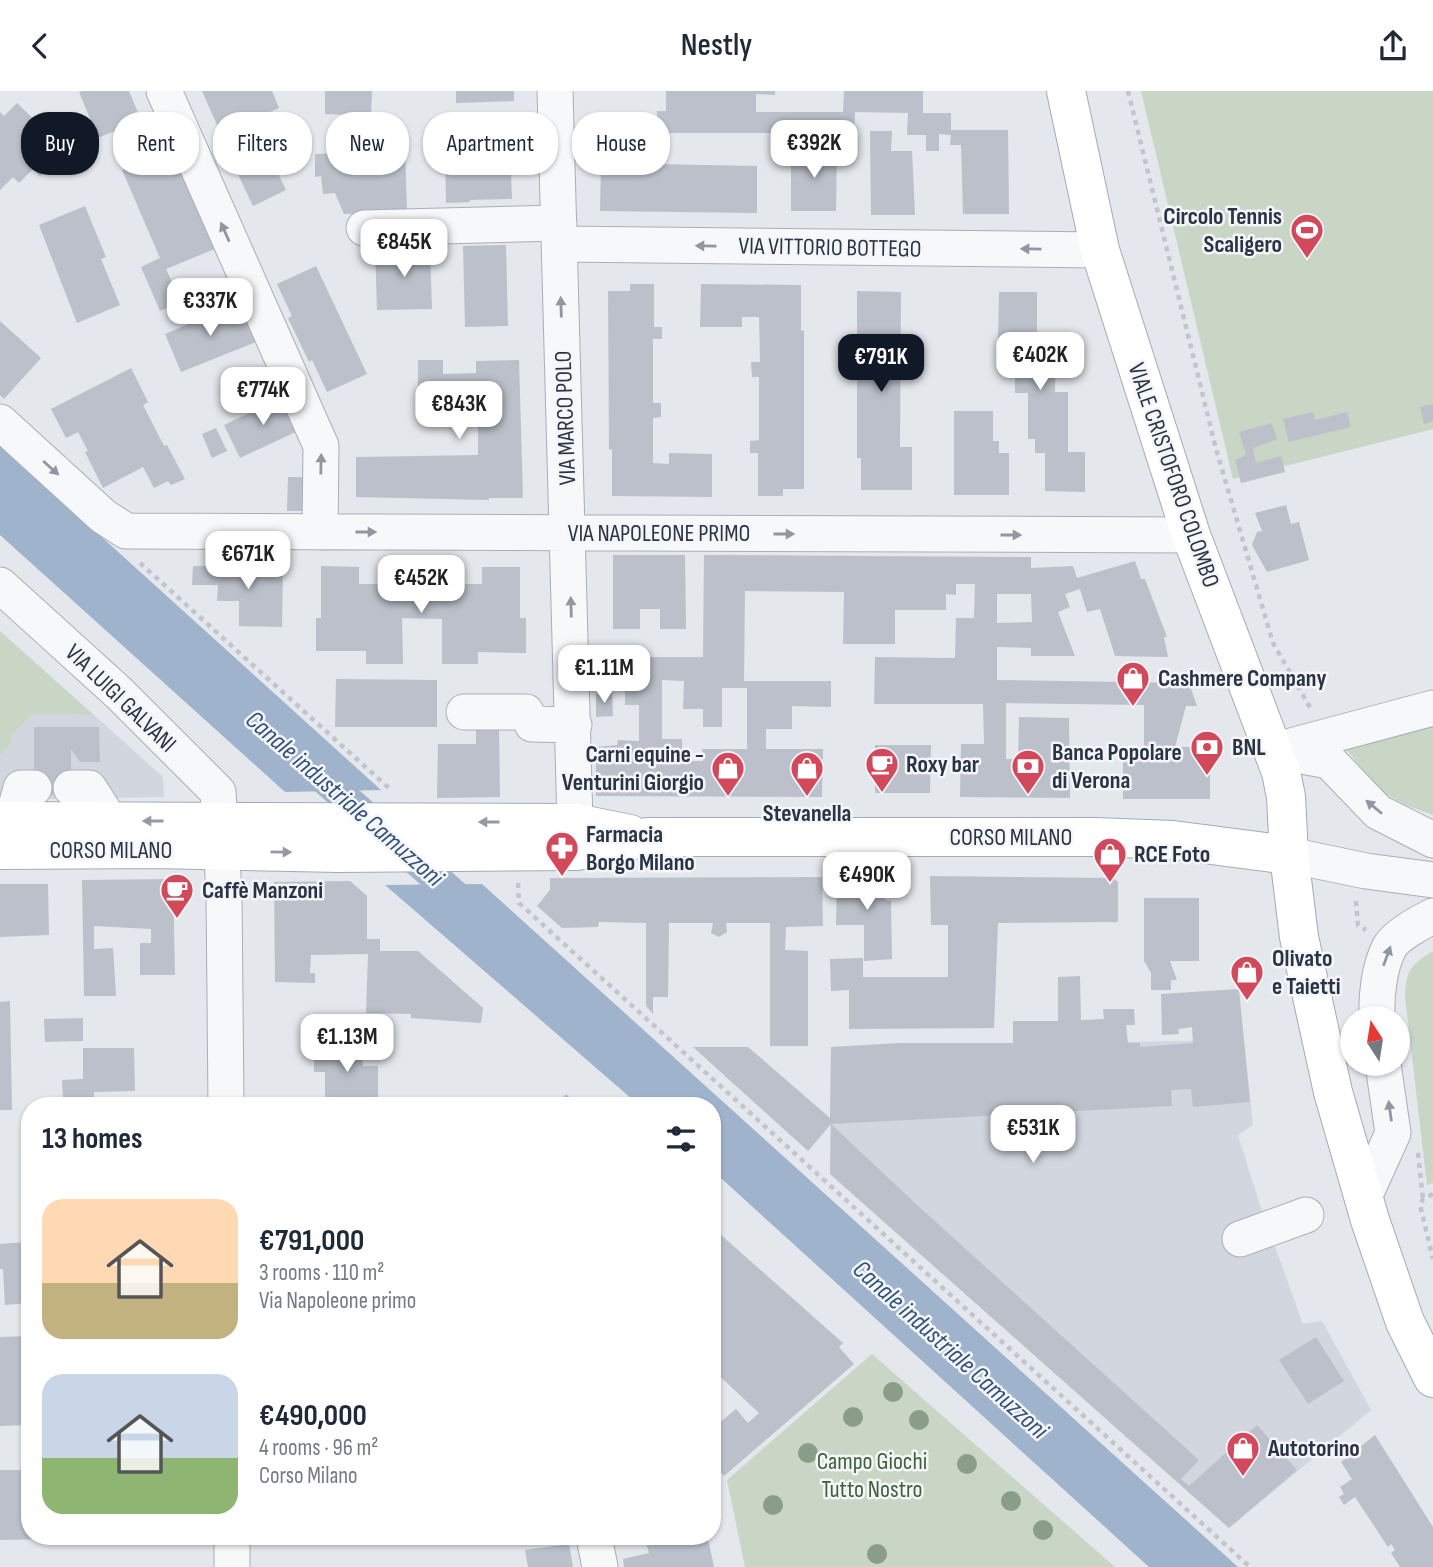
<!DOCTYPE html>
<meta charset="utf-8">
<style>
:root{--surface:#fff;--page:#f6f6f7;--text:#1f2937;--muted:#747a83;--accent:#111827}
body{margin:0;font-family:"Sofia Sans Condensed",sans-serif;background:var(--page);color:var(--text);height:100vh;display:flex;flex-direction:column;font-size:26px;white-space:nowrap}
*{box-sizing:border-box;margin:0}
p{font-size:23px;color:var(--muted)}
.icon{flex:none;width:38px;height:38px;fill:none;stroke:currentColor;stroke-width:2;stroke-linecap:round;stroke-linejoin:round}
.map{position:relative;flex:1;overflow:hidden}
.sheet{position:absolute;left:21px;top:1006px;width:700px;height:448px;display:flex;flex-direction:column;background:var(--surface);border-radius:28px;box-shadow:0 2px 5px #0004}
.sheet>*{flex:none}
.banner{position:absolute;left:21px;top:21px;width:700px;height:63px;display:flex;gap:14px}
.needle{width:46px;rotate:348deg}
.buttons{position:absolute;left:1340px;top:915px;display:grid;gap:14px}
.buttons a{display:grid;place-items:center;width:70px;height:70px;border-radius:50%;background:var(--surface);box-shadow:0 2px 5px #0004;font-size:35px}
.price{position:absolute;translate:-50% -60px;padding:0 16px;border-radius:14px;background:#fff;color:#222;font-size:23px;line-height:46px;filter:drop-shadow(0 2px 4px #0008)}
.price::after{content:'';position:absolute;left:50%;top:42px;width:21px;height:16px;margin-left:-10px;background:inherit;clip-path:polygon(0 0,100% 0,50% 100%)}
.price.current{background:var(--accent);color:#fff}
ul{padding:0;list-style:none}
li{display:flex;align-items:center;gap:21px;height:175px;padding:0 21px}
li span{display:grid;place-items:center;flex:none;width:196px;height:140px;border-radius:21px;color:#555}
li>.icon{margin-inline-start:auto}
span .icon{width:84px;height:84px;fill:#fffc;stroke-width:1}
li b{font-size:30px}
h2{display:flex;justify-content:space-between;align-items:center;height:84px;padding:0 21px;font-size:30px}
.chip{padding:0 24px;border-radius:28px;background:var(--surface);box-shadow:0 2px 5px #0004;font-size:24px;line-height:63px}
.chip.current{background:var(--accent);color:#fff}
header{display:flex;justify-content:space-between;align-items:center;height:91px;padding:0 21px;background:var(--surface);font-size:32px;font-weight:600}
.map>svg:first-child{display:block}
.built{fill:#d2d6de}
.green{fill:#c9d6c5}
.water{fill:#9fb4cc}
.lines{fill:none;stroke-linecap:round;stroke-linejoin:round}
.canal{stroke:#9fb4cc;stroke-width:30}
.building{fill:#bbc0ca;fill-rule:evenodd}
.minor-casing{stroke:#a9aeb7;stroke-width:37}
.major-casing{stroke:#a3abb8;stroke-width:40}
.path{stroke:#c2c5cb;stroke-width:4.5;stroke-dasharray:5 5;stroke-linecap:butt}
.minor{stroke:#f7f8fa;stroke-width:35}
.major{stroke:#fff;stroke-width:38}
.tree{fill:#899d89}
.oneway{fill:#9196a0}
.oneway2{fill:#959aa2}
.labels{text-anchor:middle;stroke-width:5;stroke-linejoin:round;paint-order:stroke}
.poi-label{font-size:24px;font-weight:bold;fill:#2b3445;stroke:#f4f6f9;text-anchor:start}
.street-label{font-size:24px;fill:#2b3445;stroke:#f4f6f9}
.park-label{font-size:24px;fill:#3f6138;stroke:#f4f6f9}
.water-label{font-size:26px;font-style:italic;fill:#34527a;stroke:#f4f6f9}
</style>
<header><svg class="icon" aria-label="back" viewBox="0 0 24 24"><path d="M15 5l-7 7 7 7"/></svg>Nestly<svg class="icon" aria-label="share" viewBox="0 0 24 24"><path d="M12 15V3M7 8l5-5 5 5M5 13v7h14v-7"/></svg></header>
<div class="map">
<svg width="1433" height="1476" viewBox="0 0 1433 1476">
<rect width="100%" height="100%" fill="#e4e7ec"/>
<!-- built -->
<path class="built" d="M32,623L94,624L163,686L164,706L0,709V664L11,652V645Z
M1244,949L1253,1034L1238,1044L1261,1117L1303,1233L1322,1230L1371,1319L1229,1437L830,1083L831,956Z"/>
<!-- green -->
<path class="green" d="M1141,0H1433V338L1233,388Z
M0,540L94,624L32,623L11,645V652L0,664Z
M1433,636V724L1406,714L1380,700L1345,657Z
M1433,860V1092L1427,1094L1405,906C1406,880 1410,874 1433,860Z
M872,1263L1115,1476H745L727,1389Z"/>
<!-- water -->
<path class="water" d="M0,354L381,699L285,701L0,444Z
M482,793L1238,1476H1149L712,1079V1015H640L385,794Z"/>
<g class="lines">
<!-- canal -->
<path class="canal" d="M307,673L472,819"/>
</g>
<!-- building -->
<path class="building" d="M82,0H129L141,29L98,47L79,1Z
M202,0H272L279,17L221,43Z
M325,0H372L371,25L325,23Z
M456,0H514V10L456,12Z
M666,0H775V4L756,3V21H843L844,0H923V22H951V39H1008L1009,123H963L961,54H950L951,44L939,43V60H926V44H907L908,22L855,21L854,42H657V20H666Z
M17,12L48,42L40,49L59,67L40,85L33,78L19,92L13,86L0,99V21L4,25Z
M870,40H892L891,60H912L915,124H871Z
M510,56L512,108L470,109V111L446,112L445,58Z
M173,58L217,157L166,178L181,211L160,220L141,176L160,167L122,79Z
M405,58L407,121L344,123L335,102L323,103L321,85L315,86V63L352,62L353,76L384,74L383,59Z
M791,58H837L836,120H791Z
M267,60L286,99L253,115L234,75Z
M601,72L757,75V122L600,120Z
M85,115L106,166L101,168L120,214L77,232L39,134Z
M506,154L508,235L465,236L463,155Z
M430,156L432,218L377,219L375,157Z
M316,175L367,283L327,301L312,269L309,271L288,227L292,225L277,193Z
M630,193H654V236H662V248H653V312H661V326L653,327V372L669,373V362L712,363V406L612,405V358L609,359L608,200H630Z
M701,193L801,194V240L804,239V398H783V405H758V362H750V350L759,349V286H752L751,271H760L759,226H742V236H700Z
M857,200L901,201L900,356H912V399H861V367H857Z
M999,201H1037V261L1056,262L1055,301H1068V361H1085V401L1045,400V362H1035V348H1028V302H1015V263H1006V249H998Z
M239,212L256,251L181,281L165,243Z
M0,230L41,267L4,308L0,304Z
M418,269H443V283L476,282V270L519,269L523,407H489V409L356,406V366L478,364V311H463V319L423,320V304H418Z
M131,277L148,311L143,314L164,355L167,354L185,388L171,394L168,390L154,397L143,376L103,397L85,361L88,360L78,341L66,347L51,318Z
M286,305L302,338L240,367L224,334Z
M1433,313V330L1424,333L1420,316Z
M954,320H993V350H999V362H1009V404H954Z
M1313,321L1315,329L1347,321L1351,336L1289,351L1283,328Z
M1272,332L1277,348L1253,357L1256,372L1281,365L1285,381L1241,392L1235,369L1246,364L1239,341Z
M216,337L227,360L212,367L202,343Z
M288,386H311L310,420H287Z
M1286,414L1291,433L1299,431L1309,469L1267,481L1252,454L1257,441L1262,440L1255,422Z
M613,464H685L686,538H660V518H640V538H613Z
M704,464L1031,466V477L1073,475L1077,487L1135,470L1141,488H1145L1167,546H1164L1168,566L1115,565L1100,518L1087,521L1080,498L1065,503L1070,516L1058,521L1075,565H1031V557L997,556V589L1189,592L1197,615H1186L1175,656H1210V708H1123V657H1144V614L1006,612V668H1018L1019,626L1069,627L1070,707L960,706L961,653H984L983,613H874L875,566L955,567L956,527H974L975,493H956V504L946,503V519H895V553H843L844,501L745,500L744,590H831V616L792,615V638H766V658H823L822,706L596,705V656L617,654L618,649L639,650V614H625V590H639V566H703ZM997,503H1031L1032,531L997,532ZM662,589L684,590L683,618H703V636H722V597H747V658H702L703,670H682V648H662Z
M193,475L283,476L282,536L239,535V510H217L218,494H192Z
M321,475L359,476V493H482V476H520V527H526V562L478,561V573H442V528L402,527L403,573H366V560H316V527H321Z
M336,588L437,589V636H335Z
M612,602L613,625L596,626V603Z
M476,635H499L500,706L437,707L438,653H476Z
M34,636H99L100,671H80L71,658V704H34Z
M875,654H931L930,702H875Z
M886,783L885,809L891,810L892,868L864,870V834H836L837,784Z
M930,785L1113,787L1118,791V831L998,832L994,937L849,938V899L831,900L830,868L863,867V886H948V834H931Z
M822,786L823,835L786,836L785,859L808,860V955H770V832H726L727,841L719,846L711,842L713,832H669L668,906H653V923L646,915V832L599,831L598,836L562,837L537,815L550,799V787Z
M173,788L175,884H140V852H151V838L94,835V858L113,857L116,905H84L82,789Z
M350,790L367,805V848H380V860H418L483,917L481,932L411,927V923L366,922L368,863L311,864L310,882H315V892L275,891L274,791Z
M0,793H48L49,844L0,846Z
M1144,807H1199V870H1170L1177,889H1171V899H1151V882L1144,870Z
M1080,885L1081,929L1104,928L1103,918H1134L1135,934H1126L1128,952H1140V956L1193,952L1192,936L1178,938L1179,943L1162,944L1161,903L1239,898L1250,1011L1193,1016L1191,998L1171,999L1172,1015L831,1033L916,1113L1199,1369L1181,1388L1189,1395L1257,1334L1297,1379L1229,1437L830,1083L831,1033L808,1060L693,956H748L830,1027L831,956L900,952H1013V930H1058V886Z
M10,910L12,1019H0V911Z
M83,927V950L45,951L44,928Z
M83,957H134L135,1000L94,1001V1006H63L62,989L83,988Z
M314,957H363V975H378V1009H325V981H314Z
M566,1003L579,1015H556Z
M712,1136L843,1252L839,1256L854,1273L724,1385L712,1371V1338L736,1318L748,1332L759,1322L712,1278Z
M24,1151L27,1212L5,1214L3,1178H0V1153Z
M30,1245V1334L0,1335V1246Z
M1316,1246L1344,1290L1308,1313L1279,1269Z
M1375,1344L1433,1436V1476H1400L1391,1462L1395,1459L1391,1453L1388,1456L1355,1406L1344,1414L1339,1406L1344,1403L1340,1396L1352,1388L1341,1371Z
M0,1379H30V1446H51V1448L0,1449Z
M95,1446H132V1452H95Z
M676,1446H691L692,1451L708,1448L714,1476H624L623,1468L649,1462L646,1452Z
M569,1453L573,1476H528L525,1459Z"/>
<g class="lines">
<defs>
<path id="minor" d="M164,0L321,355L320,441
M555,0L575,732
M364,137L559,132
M560,153L1100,159
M0,331L103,425L126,440L1191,444
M0,494L119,602L218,701L224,802L226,1015
M464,621H526L532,633L574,634
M1280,658L1433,617
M1274,660L1329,670L1378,721L1433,749
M71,697H89L110,730
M12,730L21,697H34
M1289,764L1366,780L1433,789
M1377,928C1376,905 1379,877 1389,857C1395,845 1421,831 1433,825
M1364,1106L1393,1042L1383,973
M1240,1148L1306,1124
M232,1446V1476
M594,1446L600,1476"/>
<path id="major" d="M1066,0L1100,159L1191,444L1281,681L1286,706L1289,764L1299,846L1333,1001L1370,1129L1405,1231L1433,1287
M0,730L575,732L630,743
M0,759L156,758L339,762L576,760L648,746H1095L1173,749L1289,764"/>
</defs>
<!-- minor casing -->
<use href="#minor" class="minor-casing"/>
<!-- major casing -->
<use href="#major" class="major-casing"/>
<!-- path -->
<path class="path" d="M1128,0L1216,358L1273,552L1311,618
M140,472L391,699
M518,792L519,812L1250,1476
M1356,810L1358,834L1366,839
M1418,1062L1423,1108
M1433,1103L1423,1108L1420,1114L1433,1168"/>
<!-- minor -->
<use href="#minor" class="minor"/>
<!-- major -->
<use href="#major" class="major"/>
</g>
<!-- trees -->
<g class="tree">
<circle cx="893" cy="1301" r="10"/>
<circle cx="853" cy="1326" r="10"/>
<circle cx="919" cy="1329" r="10"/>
<circle cx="808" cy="1362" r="10"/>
<circle cx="967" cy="1373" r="10"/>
<circle cx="1011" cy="1410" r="10"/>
<circle cx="773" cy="1414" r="10"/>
<circle cx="1043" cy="1439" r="10"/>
<circle cx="877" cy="1463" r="10"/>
</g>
<!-- one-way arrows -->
<defs><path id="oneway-solid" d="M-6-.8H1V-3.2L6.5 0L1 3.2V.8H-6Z" transform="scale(1.75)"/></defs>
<g class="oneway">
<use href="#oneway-solid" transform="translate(225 141) rotate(-114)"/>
<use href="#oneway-solid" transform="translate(706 155) rotate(-179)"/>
<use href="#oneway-solid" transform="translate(1031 158) rotate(-179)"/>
<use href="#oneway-solid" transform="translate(561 216) rotate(-92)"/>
<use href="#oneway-solid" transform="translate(321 373) rotate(-89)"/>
<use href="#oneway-solid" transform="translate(51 377) rotate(42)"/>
<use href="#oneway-solid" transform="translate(366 441)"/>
<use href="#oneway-solid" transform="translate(784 443)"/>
<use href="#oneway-solid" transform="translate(1011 444)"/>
<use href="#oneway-solid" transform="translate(571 516) rotate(-92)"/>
<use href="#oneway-solid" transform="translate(1374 716) rotate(-140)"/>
<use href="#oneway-solid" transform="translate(1387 865) rotate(-70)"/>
<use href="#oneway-solid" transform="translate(1390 1020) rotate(-98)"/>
</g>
<g class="oneway2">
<use href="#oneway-solid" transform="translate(153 730) rotate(-180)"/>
<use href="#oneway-solid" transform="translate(489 731) rotate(-180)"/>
<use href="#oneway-solid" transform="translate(281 761) rotate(1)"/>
</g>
<!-- icons -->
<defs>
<symbol id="stadium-pin" viewBox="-11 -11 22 30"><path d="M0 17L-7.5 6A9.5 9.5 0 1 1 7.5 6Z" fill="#d1495b" stroke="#f4f6f9"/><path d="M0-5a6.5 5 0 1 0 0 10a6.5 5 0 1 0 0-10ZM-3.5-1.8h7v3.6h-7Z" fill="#fff"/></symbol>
<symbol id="shop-pin" viewBox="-11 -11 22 30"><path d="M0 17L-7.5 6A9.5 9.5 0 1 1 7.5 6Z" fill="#d1495b" stroke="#f4f6f9"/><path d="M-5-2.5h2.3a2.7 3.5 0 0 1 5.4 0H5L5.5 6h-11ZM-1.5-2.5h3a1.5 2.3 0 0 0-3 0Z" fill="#fff"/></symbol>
<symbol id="bank-pin" viewBox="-11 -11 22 30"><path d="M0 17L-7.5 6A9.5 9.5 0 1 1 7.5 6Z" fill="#d1495b" stroke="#f4f6f9"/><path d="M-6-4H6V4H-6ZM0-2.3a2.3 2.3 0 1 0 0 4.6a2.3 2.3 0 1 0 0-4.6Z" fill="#fff"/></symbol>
<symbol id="cafe-pin" viewBox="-11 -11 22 30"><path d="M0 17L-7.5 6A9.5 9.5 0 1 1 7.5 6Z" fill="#d1495b" stroke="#f4f6f9"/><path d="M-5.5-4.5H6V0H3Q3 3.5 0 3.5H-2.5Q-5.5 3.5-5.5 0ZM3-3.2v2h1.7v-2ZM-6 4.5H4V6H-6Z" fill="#fff"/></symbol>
<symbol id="pharmacy-pin" viewBox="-11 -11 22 30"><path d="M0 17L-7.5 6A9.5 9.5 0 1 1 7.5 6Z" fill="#d1495b" stroke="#f4f6f9"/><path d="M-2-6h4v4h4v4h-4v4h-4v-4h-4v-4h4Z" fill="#fff"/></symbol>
</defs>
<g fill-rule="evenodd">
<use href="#stadium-pin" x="1288" y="120" width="38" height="52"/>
<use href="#shop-pin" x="1114" y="568" width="38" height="52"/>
<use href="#bank-pin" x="1188" y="637" width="38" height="52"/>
<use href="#cafe-pin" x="863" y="654" width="38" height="52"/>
<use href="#bank-pin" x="1009" y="656" width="38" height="52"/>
<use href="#shop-pin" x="709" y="658" width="38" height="52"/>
<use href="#shop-pin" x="788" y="658" width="38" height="52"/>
<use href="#pharmacy-pin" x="543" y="738" width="38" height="52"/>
<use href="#shop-pin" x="1091" y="744" width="38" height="52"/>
<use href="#cafe-pin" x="158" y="780" width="38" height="52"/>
<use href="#shop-pin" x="1228" y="862" width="38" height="52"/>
<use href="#shop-pin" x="1224" y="1338" width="38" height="52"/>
</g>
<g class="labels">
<!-- poi labels -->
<g class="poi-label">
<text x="1282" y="133" text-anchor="end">Circolo Tennis<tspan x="1282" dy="28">Scaligero</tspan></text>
<text x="1158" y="595">Cashmere Company</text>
<text x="1232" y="664">BNL</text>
<text x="1052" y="669">Banca Popolare<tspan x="1052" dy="28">di Verona</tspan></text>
<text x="704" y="671" text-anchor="end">Carni equine -<tspan x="704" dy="28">Venturini Giorgio</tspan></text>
<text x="906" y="681">Roxy bar</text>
<text x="807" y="730" text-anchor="middle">Stevanella</text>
<text x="586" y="751">Farmacia<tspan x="586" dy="28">Borgo Milano</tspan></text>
<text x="1134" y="771">RCE Foto</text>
<text x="202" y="807">Caffè Manzoni</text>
<text x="1272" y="875">Olivato<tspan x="1272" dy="28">e Taietti</tspan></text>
<text x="1268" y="1365">Autotorino</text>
</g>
<!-- street labels -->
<g class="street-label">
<text transform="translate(830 156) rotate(1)" y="8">VIA VITTORIO BOTTEGO</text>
<text transform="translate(565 327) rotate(-92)" y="8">VIA MARCO POLO</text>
<text transform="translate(1174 384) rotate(71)" y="8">VIALE CRISTOFORO COLOMBO</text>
<text x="659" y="450">VIA NAPOLEONE PRIMO</text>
<text transform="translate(121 607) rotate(44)" y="8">VIA LUIGI GALVANI</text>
<text x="1011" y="754">CORSO MILANO</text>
<text x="111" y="767">CORSO MILANO</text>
</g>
<!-- park labels -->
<g class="park-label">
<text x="872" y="1378">Campo Giochi<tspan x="872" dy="28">Tutto Nostro</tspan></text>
</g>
<!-- water labels -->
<g class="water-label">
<text transform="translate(345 707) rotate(41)" y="9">Canale industriale Camuzzoni</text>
<text transform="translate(951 1258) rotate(42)" y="9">Canale industriale Camuzzoni</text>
</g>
</g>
</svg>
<div class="buttons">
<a><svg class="needle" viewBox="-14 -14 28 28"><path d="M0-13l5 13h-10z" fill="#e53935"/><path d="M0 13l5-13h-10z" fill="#747a83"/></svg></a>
</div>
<b class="price" style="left:814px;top:89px">€392K</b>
<b class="price" style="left:404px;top:188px">€845K</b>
<b class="price" style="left:210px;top:247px">€337K</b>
<b class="price" style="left:1040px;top:301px">€402K</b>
<b class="price current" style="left:881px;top:303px">€791K</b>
<b class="price" style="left:263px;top:336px">€774K</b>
<b class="price" style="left:459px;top:350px">€843K</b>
<b class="price" style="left:248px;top:500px">€671K</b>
<b class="price" style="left:421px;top:524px">€452K</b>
<b class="price" style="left:604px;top:614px">€1.11M</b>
<b class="price" style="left:867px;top:821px">€490K</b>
<b class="price" style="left:347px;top:983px">€1.13M</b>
<b class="price" style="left:1033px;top:1074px">€531K</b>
<div class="banner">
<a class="chip current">Buy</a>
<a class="chip">Rent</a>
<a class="chip">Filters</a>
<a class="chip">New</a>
<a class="chip">Apartment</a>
<a class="chip">House</a>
</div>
<section class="sheet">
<h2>13 homes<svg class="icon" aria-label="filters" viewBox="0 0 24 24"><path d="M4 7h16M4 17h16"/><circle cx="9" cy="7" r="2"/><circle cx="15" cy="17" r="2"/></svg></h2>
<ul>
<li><span style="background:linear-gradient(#ffd9b3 60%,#c2b280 0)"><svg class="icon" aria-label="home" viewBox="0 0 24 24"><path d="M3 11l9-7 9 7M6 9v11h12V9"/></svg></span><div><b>€791,000</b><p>3 rooms · 110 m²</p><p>Via Napoleone primo</p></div></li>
<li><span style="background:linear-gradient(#c9d6e8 60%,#8fb573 0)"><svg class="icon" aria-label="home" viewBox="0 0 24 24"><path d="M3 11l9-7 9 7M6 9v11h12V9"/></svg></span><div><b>€490,000</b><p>4 rooms · 96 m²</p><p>Corso Milano</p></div></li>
</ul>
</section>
</div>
